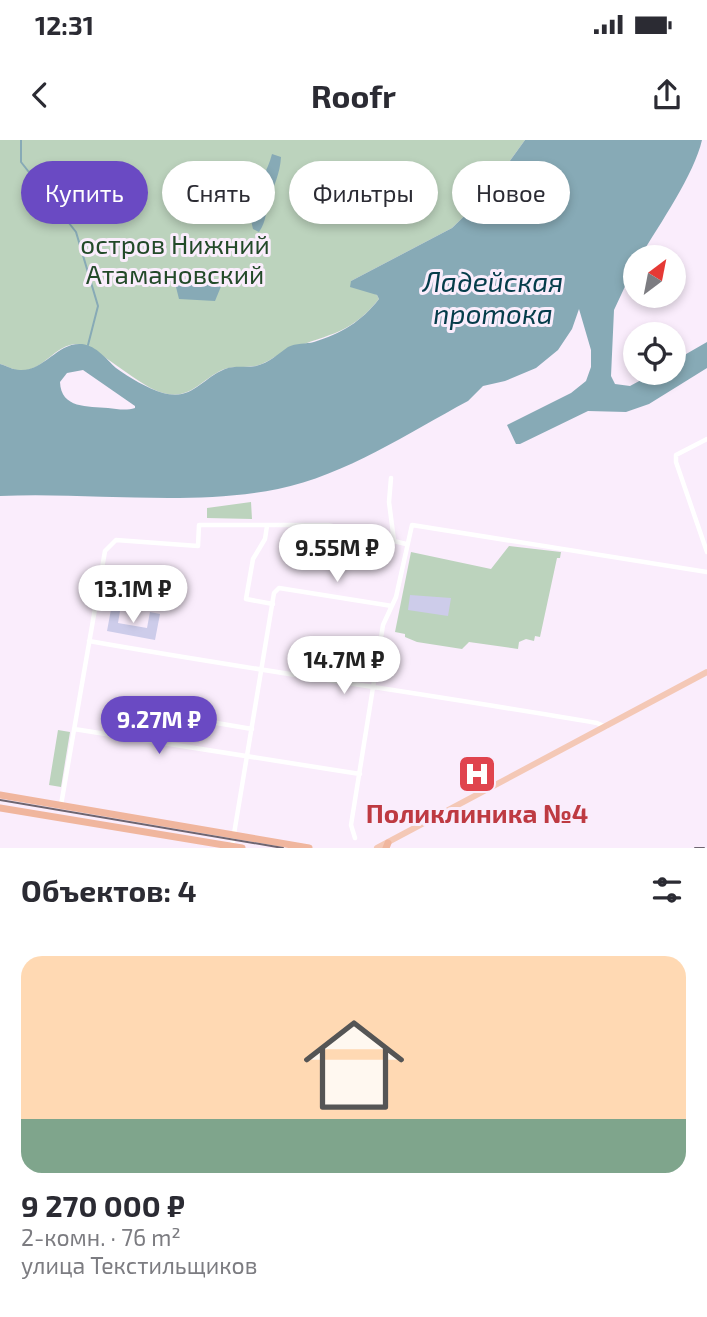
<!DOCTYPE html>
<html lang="ru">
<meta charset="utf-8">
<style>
:root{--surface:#fff;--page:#f2f2f3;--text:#2b2b33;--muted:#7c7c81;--accent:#6a4ac3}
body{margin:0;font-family:"Exo 2",sans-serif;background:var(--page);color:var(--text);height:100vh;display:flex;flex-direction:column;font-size:26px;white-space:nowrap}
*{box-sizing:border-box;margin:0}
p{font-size:23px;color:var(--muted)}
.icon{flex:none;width:38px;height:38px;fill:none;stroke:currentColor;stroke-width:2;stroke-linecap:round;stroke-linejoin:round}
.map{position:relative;height:708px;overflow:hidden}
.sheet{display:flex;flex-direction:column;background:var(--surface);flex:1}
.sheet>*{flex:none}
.guide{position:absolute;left:21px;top:21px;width:665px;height:63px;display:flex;gap:14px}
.needle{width:46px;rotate:32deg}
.buttons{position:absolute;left:623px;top:105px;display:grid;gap:14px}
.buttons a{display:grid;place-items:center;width:63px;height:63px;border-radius:50%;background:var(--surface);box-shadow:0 4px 10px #0003;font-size:35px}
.price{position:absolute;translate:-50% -60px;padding:0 16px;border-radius:24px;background:#fff;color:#222;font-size:23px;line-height:46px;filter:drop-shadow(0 2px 4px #0008)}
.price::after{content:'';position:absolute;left:50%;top:42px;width:21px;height:16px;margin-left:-10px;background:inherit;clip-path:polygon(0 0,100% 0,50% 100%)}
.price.current{background:var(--accent);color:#fff}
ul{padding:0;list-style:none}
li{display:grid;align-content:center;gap:14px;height:371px;padding:0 21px}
li span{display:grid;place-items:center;height:217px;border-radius:21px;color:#555}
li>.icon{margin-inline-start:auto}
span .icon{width:126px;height:126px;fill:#fffc;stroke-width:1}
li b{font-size:30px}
h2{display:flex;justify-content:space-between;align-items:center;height:84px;padding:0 21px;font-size:30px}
.chip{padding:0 24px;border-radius:32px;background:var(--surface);box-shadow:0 4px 10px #0003;font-size:24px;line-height:63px}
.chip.current{background:var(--accent);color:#fff}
.status{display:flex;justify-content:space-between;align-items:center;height:49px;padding:0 35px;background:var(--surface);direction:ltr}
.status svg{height:19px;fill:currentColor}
header{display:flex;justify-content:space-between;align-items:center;height:91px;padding:0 21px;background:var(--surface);font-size:32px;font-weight:700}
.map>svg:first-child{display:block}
.green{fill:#bcd3bd}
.water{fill:#87aab6;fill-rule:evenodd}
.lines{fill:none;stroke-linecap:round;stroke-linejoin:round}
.stream{stroke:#87aab6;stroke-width:2}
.building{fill:#cdccea}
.minor{stroke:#fff;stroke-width:4.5}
.primary{stroke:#f4c8b6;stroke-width:6}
.trunk{stroke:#f0b69e;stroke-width:7}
.tram{stroke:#6e6570;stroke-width:2}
.labels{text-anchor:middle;stroke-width:6;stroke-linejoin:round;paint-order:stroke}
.park-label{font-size:26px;fill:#234a29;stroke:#faedfc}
.health-label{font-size:26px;font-weight:bold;fill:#be3a42;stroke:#faedfc}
.water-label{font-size:28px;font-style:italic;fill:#053c4a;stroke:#faedfc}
</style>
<div class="status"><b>12:31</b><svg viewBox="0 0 49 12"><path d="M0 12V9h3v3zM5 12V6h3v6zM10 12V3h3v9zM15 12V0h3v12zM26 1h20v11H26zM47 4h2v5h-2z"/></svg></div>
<header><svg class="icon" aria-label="back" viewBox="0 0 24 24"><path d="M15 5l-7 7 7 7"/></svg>Roofr<svg class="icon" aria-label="share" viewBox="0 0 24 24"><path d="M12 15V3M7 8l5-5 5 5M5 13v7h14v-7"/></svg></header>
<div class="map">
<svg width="707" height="708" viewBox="0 0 707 708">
<rect width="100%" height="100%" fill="#faedfc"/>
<!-- green -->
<path class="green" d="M0,0H525L483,58L452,88L351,141L377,155L379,159C348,198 324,193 283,213C275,216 268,222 259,225C247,229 234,225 222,230C199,241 189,262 160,252C134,243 96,205 77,204C55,204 44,231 20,231C13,230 7,226 0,224Z
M251,362L252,379L207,378V368Z
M509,406L561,412L560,418H557L540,497L535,496L534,501L526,499L519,502L518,509L469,502L462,509L417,502L405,497V494L395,492L411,412L491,429Z
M58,590L70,592L61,647L49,645Z"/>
<!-- water -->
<path class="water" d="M525,0H702C694,35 659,85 640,117H635V125L614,170L611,236L615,244L630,246L654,233H674V221L707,202V228L649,264L626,272L588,271L520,304H516L507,285L571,253L586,241L591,227V210L579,169L572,189L558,210L536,228L505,241L483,246L468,261C408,293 346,335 278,349C187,367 92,352 0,356V224C7,226 13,230 20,230C45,231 57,202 82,204C97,206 106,219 116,228C130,238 147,248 163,253C192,261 201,239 225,229C235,225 246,228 256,226C269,223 278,214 288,207C296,203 306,204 314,202C342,193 361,182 379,159L377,155L350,147L351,141L452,88L483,58ZM83,230L135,266V268C126,271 117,269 108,268C88,266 61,269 60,242L67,233Z
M272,14L281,17C280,34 274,45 269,60C265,73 267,80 259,92L253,89C244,54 264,45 272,14Z
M178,143L222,144L215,161L179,159L176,147Z"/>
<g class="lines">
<!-- stream -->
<path class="stream" d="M21,0V22L76,92L98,166L88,205"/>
</g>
<!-- building -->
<path class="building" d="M410,455L451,458L448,476L408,470Z
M112,464L121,465L118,483L147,488L150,472L160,474L155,500L107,491Z"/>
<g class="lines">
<!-- minor -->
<path class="minor" d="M707,299L676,315V322L707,412
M391,338L389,362L394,401
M267,386L265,399L253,419L246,459L273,464
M89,501C258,531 428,554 597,583L606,587
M128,568L252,589
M74,589L360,634
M61,665L105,411L116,400L198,406L199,385H328L406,404
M355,698L351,685L383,485L396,457L412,385L707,432
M232,706L274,453L279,448L392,466"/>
<!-- primary -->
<path class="primary" d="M377,708L707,532"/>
<!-- trunk -->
<path class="trunk" d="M0,655L309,708
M0,668L242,708
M386,708L388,703"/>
<!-- tram -->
<path class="tram" d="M0,660L283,708
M695,708H704"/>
</g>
<!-- icons -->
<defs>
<symbol id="hospital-square" viewBox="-11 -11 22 22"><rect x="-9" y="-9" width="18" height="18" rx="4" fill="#e0444e" stroke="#faedfc"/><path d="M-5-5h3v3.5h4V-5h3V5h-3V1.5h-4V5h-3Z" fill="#fff"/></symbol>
</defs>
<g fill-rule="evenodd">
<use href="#hospital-square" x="455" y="612" width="44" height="44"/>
</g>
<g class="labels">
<!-- park labels -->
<g class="park-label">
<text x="175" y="114">остров Нижний<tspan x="175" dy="30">Атамановский</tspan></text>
</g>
<!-- health labels -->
<g class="health-label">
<text x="477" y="683">Поликлиника №4</text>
</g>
<!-- water labels -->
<g class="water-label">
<text x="493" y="152">Ладейская<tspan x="493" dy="32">протока</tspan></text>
</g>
</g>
</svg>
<div class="buttons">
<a><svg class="needle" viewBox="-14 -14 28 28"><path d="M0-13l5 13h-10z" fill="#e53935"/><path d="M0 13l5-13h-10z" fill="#7c7c81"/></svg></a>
<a><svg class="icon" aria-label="locate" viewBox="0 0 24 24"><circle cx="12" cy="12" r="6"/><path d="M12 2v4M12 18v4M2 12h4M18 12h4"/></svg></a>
</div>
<b class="price" style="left:337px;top:444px">9.55M ₽</b>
<b class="price" style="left:133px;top:485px">13.1M ₽</b>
<b class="price" style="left:344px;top:556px">14.7M ₽</b>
<b class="price current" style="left:159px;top:616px">9.27M ₽</b>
<div class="guide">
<a class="chip current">Купить</a>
<a class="chip">Снять</a>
<a class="chip">Фильтры</a>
<a class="chip">Новое</a>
</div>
</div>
<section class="sheet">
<h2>Объектов: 4<svg class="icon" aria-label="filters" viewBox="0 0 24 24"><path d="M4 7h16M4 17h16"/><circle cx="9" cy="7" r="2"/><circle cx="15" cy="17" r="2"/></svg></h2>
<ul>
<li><span style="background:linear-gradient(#ffd9b3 75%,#7fa58c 0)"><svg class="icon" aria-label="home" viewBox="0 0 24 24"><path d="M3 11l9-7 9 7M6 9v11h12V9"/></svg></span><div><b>9 270 000 ₽</b><p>2-комн. · 76 m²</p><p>улица Текстильщиков</p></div></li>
</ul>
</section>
